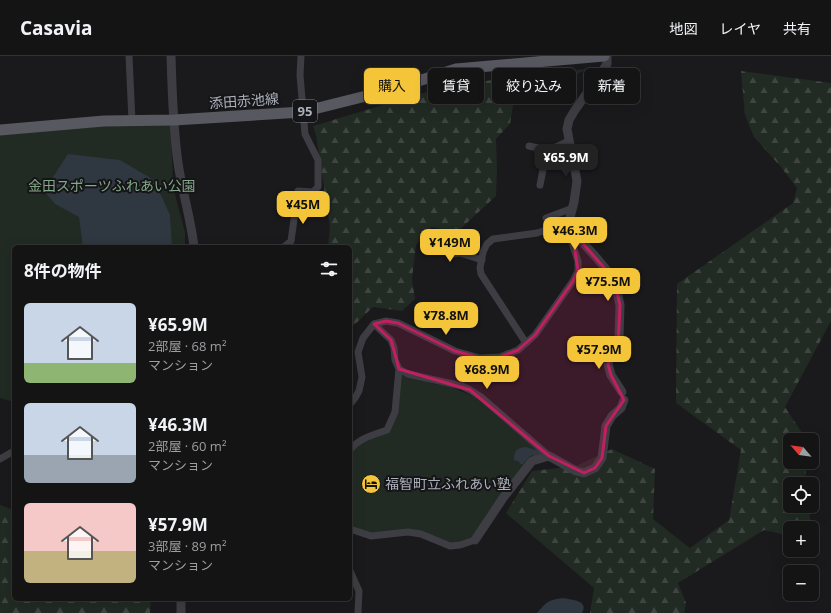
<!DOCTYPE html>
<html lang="ja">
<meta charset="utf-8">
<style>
:root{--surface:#141415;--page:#1d1d1e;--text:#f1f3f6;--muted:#9d9ea0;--line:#333334;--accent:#f5c539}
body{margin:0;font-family:"Open Sans","Noto Sans JP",sans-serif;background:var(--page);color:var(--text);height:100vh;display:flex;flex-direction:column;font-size:15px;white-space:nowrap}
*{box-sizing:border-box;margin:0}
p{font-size:13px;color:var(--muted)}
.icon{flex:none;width:22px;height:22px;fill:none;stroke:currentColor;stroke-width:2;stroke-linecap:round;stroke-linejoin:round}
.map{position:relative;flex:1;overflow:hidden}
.sheet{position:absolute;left:12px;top:189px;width:340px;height:356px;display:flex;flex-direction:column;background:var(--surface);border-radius:6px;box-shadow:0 4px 16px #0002,0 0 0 1px var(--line)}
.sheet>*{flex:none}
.banner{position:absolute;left:364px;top:12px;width:380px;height:36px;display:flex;gap:8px}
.needle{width:26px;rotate:298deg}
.tools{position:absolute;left:783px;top:377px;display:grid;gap:8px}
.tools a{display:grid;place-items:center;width:36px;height:36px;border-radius:6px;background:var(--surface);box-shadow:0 4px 16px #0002,0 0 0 1px var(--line);font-size:20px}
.price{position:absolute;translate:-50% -34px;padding:0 9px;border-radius:8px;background:var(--accent);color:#111;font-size:13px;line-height:26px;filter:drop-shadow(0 1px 2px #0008)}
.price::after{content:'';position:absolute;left:50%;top:24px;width:12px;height:9px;margin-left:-6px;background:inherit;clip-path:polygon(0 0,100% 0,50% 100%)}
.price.active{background:#222;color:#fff}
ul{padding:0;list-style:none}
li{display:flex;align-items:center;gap:12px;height:100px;padding:0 12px}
li span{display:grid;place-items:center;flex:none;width:112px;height:80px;border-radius:6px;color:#555}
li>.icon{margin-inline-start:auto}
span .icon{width:48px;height:48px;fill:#fffc;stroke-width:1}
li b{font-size:17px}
h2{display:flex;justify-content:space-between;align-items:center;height:48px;padding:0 12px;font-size:17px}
.tag{padding:0 14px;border-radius:6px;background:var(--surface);box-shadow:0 4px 16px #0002,0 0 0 1px var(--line);font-size:14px;line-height:36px}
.tag.active{background:var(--accent);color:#111}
header{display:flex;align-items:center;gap:24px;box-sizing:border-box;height:56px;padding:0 20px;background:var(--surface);border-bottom:1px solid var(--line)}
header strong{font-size:19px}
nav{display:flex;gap:22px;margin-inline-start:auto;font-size:14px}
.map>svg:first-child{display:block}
.forest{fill:url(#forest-firs)}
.park{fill:#212a23}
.water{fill:#2f3741}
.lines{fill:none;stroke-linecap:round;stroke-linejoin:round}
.minor{stroke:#3d3d43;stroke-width:7}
.tertiary{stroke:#3d3d43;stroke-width:9}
.primary{stroke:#575860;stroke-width:11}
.marked{fill:#c12060;fill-opacity:0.2;stroke:#c12060;stroke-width:3;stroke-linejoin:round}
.labels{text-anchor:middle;stroke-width:4;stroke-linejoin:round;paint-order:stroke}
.shield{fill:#151517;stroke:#7f828a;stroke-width:1}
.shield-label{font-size:13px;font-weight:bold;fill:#acb0bc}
.street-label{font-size:14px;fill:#acb0bc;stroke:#151517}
.park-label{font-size:14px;fill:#83a788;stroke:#151517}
.poi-label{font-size:14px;fill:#acb0bc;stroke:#151517;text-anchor:start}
</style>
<header>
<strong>Casavia</strong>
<nav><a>地図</a><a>レイヤ</a><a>共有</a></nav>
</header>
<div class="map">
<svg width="831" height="557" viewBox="0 0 831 557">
<defs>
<pattern id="forest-firs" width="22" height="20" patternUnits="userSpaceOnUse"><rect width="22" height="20" fill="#212a23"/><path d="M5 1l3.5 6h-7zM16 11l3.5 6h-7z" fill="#3f4641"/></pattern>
</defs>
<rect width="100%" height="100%" fill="#1a1a1c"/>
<!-- forest -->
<path class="forest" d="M587,13L513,49L510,68L496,83L497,114L496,140L457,176L432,171L416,189L412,223L415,243L402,255L373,251L350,273V191H328L330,171L316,79L313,70L450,29Z
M741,15L831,27V265L785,351L802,377L803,384H790V406H805L807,428H790V450H809L811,472H790V480L764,474L678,527L686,547L684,557H590L594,532L506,457L532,415L576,410L612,393L655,413L653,463L690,492L729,464L741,394L676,347L677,228L793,147L797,132L781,111L754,81L745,59Z
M0,449L14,454V543H151L150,557H0Z"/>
<!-- park -->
<path class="park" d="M165,67L171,70L173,131L185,176V191H14V346L0,342V79L58,72Z
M402,319L435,328L449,330L477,342L543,397L532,406L475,484L460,489L421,478L371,480L350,473V394L387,374L395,356Z"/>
<!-- water -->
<path class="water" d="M68,98L120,104L154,124L170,159L172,191H83L79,161L55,148L44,135Z
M526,391L539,395L541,397L540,400L535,401L532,399L529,401L523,408H521L518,405L514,404C514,394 517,392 526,391Z
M563,542C572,544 589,544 582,557H537C547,546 547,544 563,542Z"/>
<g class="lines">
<!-- minor -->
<path class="minor" d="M129,0L132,65
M529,90C549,95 551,94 568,85
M540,129L547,93
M546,162L573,152
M435,182L442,191L450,197L454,198L460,197L482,204
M284,191L291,185L298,135L313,136L318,131V104L305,78L300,19L301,0
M526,287L481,218L480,212L483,196L487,188L493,183L537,177L549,173L561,168L569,165
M399,313L408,318L462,330L470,334L481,341L549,400
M350,348L355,342L359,335L362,321L358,296L363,282L374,268L386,265L398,267L455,295L480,302L500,301L518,294L526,287L535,279L573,225L578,215V205L571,184L572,175
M350,394C359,382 373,379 387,374L395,356L399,313L395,304L394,292L391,284L374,268
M0,403L14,395
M350,473L371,480L408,476L421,478L450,490L460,489L475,484
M350,515L359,535L358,557"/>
<!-- tertiary -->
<path class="tertiary" d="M171,0C172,35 173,72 178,107C182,135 191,163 194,191
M607,0V8L592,30L575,54L569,64L567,73L577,125L574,146L569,165L572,175L595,200L614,223L620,249L619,282L618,292L611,300L608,308L611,319L622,336
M475,484L503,442L532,405L549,400L576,415L584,417L595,412L602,402L606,370L612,360L621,352L624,344
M181,543V557"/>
<!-- primary -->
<path class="primary" d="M0,74L104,65L174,64L302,56L390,34L456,13L604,0"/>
</g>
<!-- marked area -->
<path class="marked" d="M572,175L614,223L620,249L618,292L608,308L611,319L624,344L606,370L602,402L595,412L584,417L549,400L470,334L399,313L391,284L374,268L386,265L398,267L455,295L480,302L500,301L518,294L535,279L573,225L578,215Z"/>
<!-- icons -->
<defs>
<symbol id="hotel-disc" viewBox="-11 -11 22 22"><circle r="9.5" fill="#f5c539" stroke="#151517"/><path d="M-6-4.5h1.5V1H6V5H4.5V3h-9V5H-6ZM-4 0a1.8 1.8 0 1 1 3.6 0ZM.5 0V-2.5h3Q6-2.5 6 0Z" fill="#111"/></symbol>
</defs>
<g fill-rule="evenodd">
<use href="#hotel-disc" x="360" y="417" width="22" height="22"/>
</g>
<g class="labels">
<!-- shield labels -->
<rect class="shield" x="293" y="44" width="24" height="22" rx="3"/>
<g class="shield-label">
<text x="305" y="60">95</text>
</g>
<!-- street labels -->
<g class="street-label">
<text transform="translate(244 45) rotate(-4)" y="5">添田赤池線</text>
</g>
<!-- park labels -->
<g class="park-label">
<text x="112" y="135">金田スポーツふれあい公園</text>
</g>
<!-- poi labels -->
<g class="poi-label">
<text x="385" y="433">福智町立ふれあい塾</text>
</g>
</g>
</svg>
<div class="tools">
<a><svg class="needle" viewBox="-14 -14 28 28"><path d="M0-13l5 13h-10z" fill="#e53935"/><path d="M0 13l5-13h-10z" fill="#9d9ea0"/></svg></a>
<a><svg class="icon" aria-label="locate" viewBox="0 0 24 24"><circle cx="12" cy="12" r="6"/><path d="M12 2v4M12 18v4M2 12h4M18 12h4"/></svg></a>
<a>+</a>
<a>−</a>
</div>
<b class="price active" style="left:566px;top:122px">¥65.9M</b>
<b class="price" style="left:303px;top:169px">¥45M</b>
<b class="price" style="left:575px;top:195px">¥46.3M</b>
<b class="price" style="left:450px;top:207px">¥149M</b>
<b class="price" style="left:608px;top:246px">¥75.5M</b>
<b class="price" style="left:446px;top:280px">¥78.8M</b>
<b class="price" style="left:599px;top:314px">¥57.9M</b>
<b class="price" style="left:487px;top:334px">¥68.9M</b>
<div class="banner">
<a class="tag active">購入</a>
<a class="tag">賃貸</a>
<a class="tag">絞り込み</a>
<a class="tag">新着</a>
</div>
<section class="sheet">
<h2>8件の物件<svg class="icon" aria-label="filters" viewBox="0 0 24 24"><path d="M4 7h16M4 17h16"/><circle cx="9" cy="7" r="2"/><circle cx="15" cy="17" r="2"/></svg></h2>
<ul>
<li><span style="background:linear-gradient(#c9d6e8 75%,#8fb573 0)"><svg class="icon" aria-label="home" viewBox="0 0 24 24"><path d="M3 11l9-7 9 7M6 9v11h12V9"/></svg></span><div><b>¥65.9M</b><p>2部屋 · 68 m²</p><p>マンション</p></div></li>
<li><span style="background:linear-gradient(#c9d6e8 65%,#9aa5b1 0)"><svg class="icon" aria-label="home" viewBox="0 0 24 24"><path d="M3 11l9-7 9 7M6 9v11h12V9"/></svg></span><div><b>¥46.3M</b><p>2部屋 · 60 m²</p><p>マンション</p></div></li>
<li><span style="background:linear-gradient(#f6c9c9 60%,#c2b280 0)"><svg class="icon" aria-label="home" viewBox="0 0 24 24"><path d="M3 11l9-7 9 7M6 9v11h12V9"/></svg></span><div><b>¥57.9M</b><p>3部屋 · 89 m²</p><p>マンション</p></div></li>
</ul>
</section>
</div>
